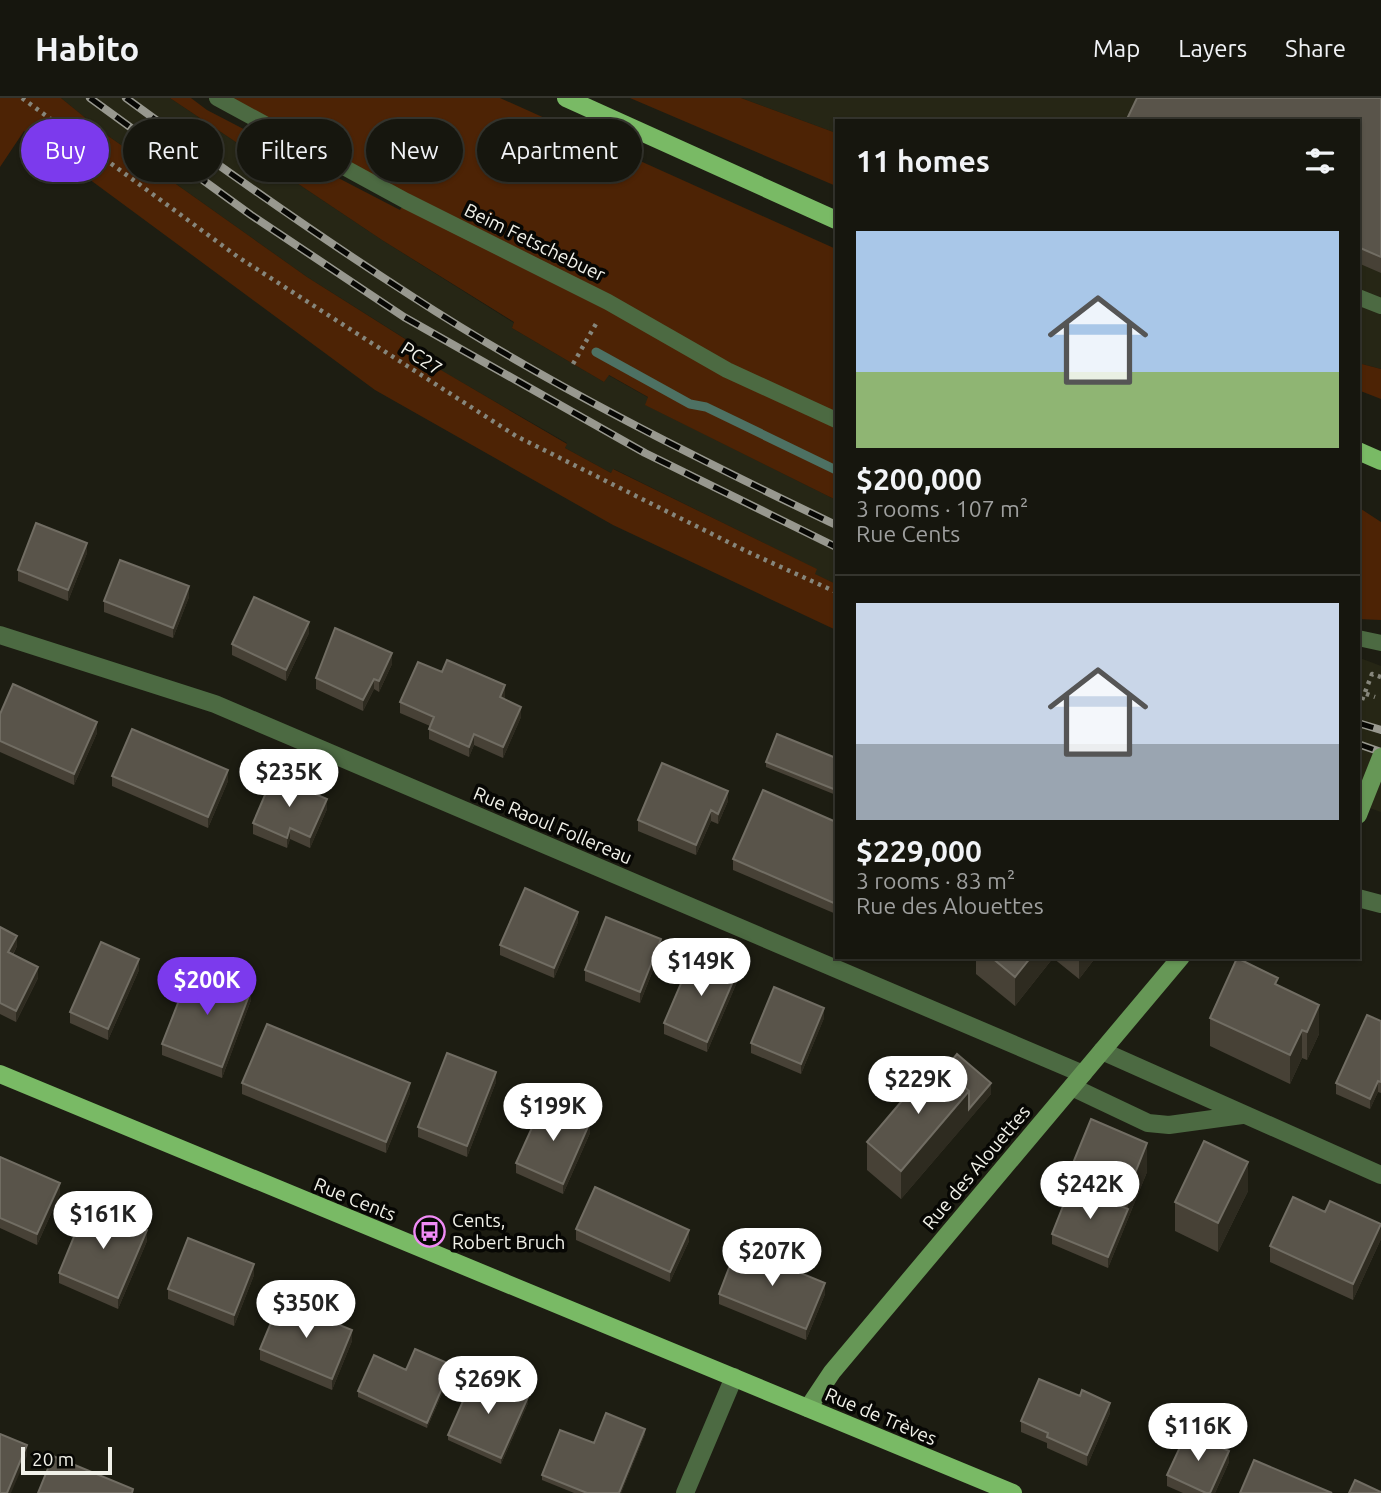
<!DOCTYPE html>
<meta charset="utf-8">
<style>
:root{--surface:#16160e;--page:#23231c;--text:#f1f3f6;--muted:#9e9f9e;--line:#35352e;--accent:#7c3aed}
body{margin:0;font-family:Ubuntu,sans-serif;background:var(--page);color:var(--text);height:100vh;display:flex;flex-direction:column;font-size:26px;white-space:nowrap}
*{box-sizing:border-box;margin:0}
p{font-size:23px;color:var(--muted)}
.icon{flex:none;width:38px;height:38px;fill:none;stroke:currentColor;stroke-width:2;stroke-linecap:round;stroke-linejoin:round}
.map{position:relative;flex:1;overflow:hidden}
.panel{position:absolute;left:835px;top:21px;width:525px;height:840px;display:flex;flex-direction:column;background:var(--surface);border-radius:0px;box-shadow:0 2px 5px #0004,0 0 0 2px var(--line)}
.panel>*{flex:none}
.guide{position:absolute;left:21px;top:21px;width:665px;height:63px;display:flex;gap:14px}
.scale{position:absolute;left:21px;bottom:18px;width:91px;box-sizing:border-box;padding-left:7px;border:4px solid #f1f1e9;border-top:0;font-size:19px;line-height:24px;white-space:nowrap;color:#f1f1e9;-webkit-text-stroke:5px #070704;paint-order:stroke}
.price{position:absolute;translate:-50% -60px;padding:0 16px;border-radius:24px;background:#fff;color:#222;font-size:23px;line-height:46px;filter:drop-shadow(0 2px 4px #0008)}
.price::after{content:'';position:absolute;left:50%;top:42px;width:21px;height:16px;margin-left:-10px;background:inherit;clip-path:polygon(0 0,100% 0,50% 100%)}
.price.selected{background:var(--accent);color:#fff}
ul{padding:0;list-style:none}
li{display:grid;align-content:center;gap:14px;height:371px;padding:0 21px}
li+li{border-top:2px solid var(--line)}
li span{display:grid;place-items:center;height:217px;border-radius:0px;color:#555}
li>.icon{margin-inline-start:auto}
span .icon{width:126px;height:126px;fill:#fffc;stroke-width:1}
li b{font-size:30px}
h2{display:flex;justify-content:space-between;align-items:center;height:84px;padding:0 21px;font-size:30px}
.chip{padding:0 24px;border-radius:32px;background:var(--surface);box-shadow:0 2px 5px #0004,0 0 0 2px var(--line);font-size:24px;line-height:63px}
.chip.selected{background:var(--accent);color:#fff}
header{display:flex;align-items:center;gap:42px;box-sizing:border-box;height:98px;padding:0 35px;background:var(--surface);border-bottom:2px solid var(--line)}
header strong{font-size:33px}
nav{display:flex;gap:38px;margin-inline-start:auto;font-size:24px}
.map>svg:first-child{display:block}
.built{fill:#262615}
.green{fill:#4d2305}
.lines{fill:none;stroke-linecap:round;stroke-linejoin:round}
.stream{stroke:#4d7163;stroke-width:9}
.path{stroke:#86867c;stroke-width:4.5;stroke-dasharray:3.5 5;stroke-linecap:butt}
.service{stroke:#4c6a42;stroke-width:16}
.minor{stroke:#4c6a42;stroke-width:18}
.secondary{stroke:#669756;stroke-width:18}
.primary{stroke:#79ba65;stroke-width:18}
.rail-casing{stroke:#98988f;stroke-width:8}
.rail{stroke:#070704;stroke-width:5;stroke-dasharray:16;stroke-linecap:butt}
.secondary-bridge{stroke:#669756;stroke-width:18}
.wall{fill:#474136}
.shaded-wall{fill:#2e2b20}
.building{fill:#59544a;stroke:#716d63;stroke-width:2}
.labels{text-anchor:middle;stroke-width:7;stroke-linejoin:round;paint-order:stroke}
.street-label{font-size:19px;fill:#f1f1e9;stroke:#070704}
.poi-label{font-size:19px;fill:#f1f1e9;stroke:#070704;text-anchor:start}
</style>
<header>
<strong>Habito</strong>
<nav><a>Map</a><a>Layers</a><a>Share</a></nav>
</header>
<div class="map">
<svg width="1381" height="1395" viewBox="0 0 1381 1395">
<rect width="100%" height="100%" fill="#1d1d12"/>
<!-- built -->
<path class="built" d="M61,0H170L382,142L514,225L512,230L604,284L608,277L649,300L646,307L836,402V486L814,476L816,471L614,371L611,375L565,350L567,345L416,258L420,250L307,179L104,35Z
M741,0H1381V271L1358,265V23H836V35Z
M1360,560L1381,568V714L1358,706Z"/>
<!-- green -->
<path class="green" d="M0,0H61L104,35L307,179L421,251L417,258L567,346L565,350L611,375L613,371L817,471L815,476L836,486V532L613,427L375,292L24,33L0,69Z
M170,0H191L207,12L400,112L405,104L217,0H500L836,151V402L645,307L648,299L609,277L604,284L512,230L514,224L382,142Z
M630,0H741L836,35V88Z
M1358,265L1381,271V301L1358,292Z
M1358,409L1381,424V522L1358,521Z"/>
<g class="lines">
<!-- stream -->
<path class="stream" d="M596,254L690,306L706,309L836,372"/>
<!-- path -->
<path class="path" d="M22,0L238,159L516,338L748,454L836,494
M573,266L597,224
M1358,593L1375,599
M1362,602L1372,576L1381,579"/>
<!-- service -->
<path class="service" d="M217,0L406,103L608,204L727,272L836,322
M1358,199L1381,208
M1358,540L1381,545"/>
<!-- minor -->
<path class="minor" d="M0,537L215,606L1083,976
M1358,800L1381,806
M1102,953L1381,1077
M1072,989L1148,1025L1169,1027L1242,1017
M685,1395L734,1279"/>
<!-- secondary -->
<path class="secondary" d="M808,1310L832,1274L1181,859"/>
<!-- primary -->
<path class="primary" d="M566,0L836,122
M1358,353L1381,363
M0,976L1013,1395"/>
<defs>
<path id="rail" d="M90,0L251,117L404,219L645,355L836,449
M126,0C220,69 315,136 413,199C547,286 692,358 836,427
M1358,625L1381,632
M1358,646L1381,654"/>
</defs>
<!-- rail casing -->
<use href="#rail" class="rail-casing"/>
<!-- rail -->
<use href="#rail" class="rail"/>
<!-- secondary-bridge -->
<path class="secondary-bridge" d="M1358,717L1381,659"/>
</g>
<!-- wall -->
<path class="wall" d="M1381,0V175L1358,165V23Z
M87,455L68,503L18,483V472Z
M189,499L173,540L104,514V503Z
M309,535L286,583L232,557V546Z
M392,566L379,594L374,591L363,613L316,591V580Z
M442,574L505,598L504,601L521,619L503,660L474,647L469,659L429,641V631L430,628L400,615V604Z
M0,616L97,635L74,687L0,654Z
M836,660V697L766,669V664Z
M112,678L228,683L208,730L112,688Z
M728,703L718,726L711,723L696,757L638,733V722Z
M327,711L310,750L290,741L287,750L253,736V725Z
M836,724V816L733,772V761Z
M578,824L554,880L500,857V847Z
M0,829L17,848L13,857L38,880L16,924L0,916Z
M661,852L640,905L585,883V872Z
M976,859H1096L1079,881L1053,860L1015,908L976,876Z
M139,872L108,942L70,925V914Z
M737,884L707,954L664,936V925Z
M1278,888L1319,936L1307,962L1302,960L1290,986L1210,948V920Z
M251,902L222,980L162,957V946Z
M824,920L801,976L751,955V945Z
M1381,923V995L1378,994L1370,1011L1336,996V985Z
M944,972L991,996L901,1101L867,1072V1044Z
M496,984L467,1059L418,1039V1029Z
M242,985L410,995L386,1055L242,996Z
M590,1035L563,1096L516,1075V1065Z
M0,1059L60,1096L37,1147L0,1130Z
M1071,1070L1147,1074L1108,1170L1052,1146V1136L1071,1088Z
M1248,1093L1218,1154L1175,1133V1104Z
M576,1131L689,1143L670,1184L576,1142Z
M1381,1141L1353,1202L1270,1164V1148Z
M147,1143L118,1211L59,1185V1175Z
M254,1177L234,1228L168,1201V1191Z
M719,1196H825L806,1242L719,1206Z
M352,1243L332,1292L260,1262V1251Z
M452,1273L427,1330L358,1299V1293Z
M528,1305L501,1366L448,1342V1337Z
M1110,1315L1087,1368L1047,1350V1345L1021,1334V1323Z
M645,1336L621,1395H574L542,1382V1377L594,1345Z
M1229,1364L1215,1395H1183L1167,1388V1377Z"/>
<!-- shaded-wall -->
<path class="shaded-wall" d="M87,445V455L68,503V492Z
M189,488V499L173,540V530Z
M309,524V535L286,583V572Z
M392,555V566L379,594V583Z
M374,581V591L363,613V602Z
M505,587V598L500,610V599Z
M521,609V619L503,660V649Z
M97,624V635L74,687V676Z
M474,636V647L469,659V649Z
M228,672V683L208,730V719Z
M728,693V703L718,726V716Z
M327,701V711L310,750V739Z
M711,712V723L696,757V747Z
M290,730V741L287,750V740Z
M578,814V824L554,880V870Z
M17,838V848L8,865V854Z
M661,841V852L640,905V894Z
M1031,859H1053V860L1015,908V879Z
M1079,859H1096L1079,881Z
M139,861V872L108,942V931Z
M38,869V880L16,924V913Z
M737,874V884L707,954V944Z
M251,892V902L222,980V969Z
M1319,907V936L1307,962V934Z
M824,910V920L801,976V966Z
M1302,932V960L1290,986V957Z
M496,974V984L467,1059V1048Z
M1378,983V994L1370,1011V1001Z
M410,985V995L386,1055V1044Z
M991,985V996L969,1022V1011Z
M969,993V1022L901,1101V1073Z
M590,1024V1035L563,1096V1086Z
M1147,1045V1074L1108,1170V1159L1128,1111V1093Z
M1248,1064V1093L1218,1154V1125Z
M60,1085V1096L37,1147V1136Z
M1381,1126V1141L1353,1202V1186Z
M147,1132V1143L118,1211V1200Z
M689,1132V1143L670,1184V1174Z
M254,1166V1177L234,1228V1217Z
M825,1185V1196L806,1242V1231Z
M352,1232V1243L332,1292V1281Z
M452,1267V1273L427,1330V1325Z
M528,1299V1305L501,1366V1360Z
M1110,1305V1315L1087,1368V1357Z
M645,1331V1336L621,1395H619Z
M27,1347V1358L11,1395H7Z
M1229,1353V1364L1215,1395H1210Z"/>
<!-- building -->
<path class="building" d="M1137,0H1381V159L1358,149V23H1126Z
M36,425L87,445L68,492L18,472Z
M120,462L189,488L173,530L104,503Z
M254,499L309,524L286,572L232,546Z
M335,530L392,555L379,583L374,581L363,602L316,580Z
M447,562L505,587L500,599L521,609L503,649L474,636L469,649L429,631L434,619L400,604L418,564L442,574Z
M13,586L97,624L74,676L0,643V616Z
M132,631L228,672L208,719L112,678Z
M777,636L836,660V692L766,664Z
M662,665L728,693L718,716L711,712L696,747L638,722Z
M273,678L327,701L310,739L290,730L287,740L253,725Z
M763,692L836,724V806L733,761Z
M525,790L578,814L554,870L500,847Z
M606,819L661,841L640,894L585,872Z
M0,829L17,838L8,854L38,869L16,913L0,905Z
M101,844L139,861L108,931L70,914Z
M694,855L737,874L707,944L664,925Z
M991,859H1031L1015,879Z
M1237,860L1278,880L1275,886L1319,907L1307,934L1302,932L1290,957L1210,920Z
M192,869L251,892L222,969L162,946Z
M774,889L824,910L801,966L751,945Z
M1367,917L1381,923V984L1378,983L1370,1001L1336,985Z
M267,926L410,985L386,1044L242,985Z
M447,955L496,974L467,1048L418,1029Z
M957,956L991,985L969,1011V993L944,972Z
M935,964L969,993L901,1073L867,1044Z
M544,1003L590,1024L563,1086L516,1065Z
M1091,1021L1147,1045L1128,1093L1071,1070Z
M1204,1043L1248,1064L1218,1125L1175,1104Z
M0,1059L60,1085L37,1136L0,1120Z
M1071,1088L1128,1111L1108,1159L1052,1136Z
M595,1089L689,1132L670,1174L576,1131Z
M1293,1099L1325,1114L1330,1103L1381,1126L1353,1186L1270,1148Z
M87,1107L147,1132L118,1200L59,1175Z
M188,1140L254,1166L234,1217L168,1191Z
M737,1149L825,1185L806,1231L719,1196Z
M280,1203L352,1232L332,1281L260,1251Z
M415,1251L452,1267L427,1325L358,1293L374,1257L406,1272Z
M475,1276L528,1299L501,1360L448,1337Z
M1039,1281L1080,1298L1082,1292L1110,1305L1087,1357L1047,1339L1048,1335L1021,1323Z
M606,1315L645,1331L619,1395H587L542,1377L560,1332L594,1345Z
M1187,1334L1229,1353L1210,1395H1206L1167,1377Z
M0,1336L27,1347L7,1395H0Z
M53,1358L133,1391L132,1395H38Z
M1254,1362L1332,1395H1240Z
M1355,1382L1381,1394V1395H1349Z"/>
<!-- icons -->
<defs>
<symbol id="bus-ring" viewBox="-11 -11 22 22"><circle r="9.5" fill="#070704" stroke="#f08bf6" stroke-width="1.5"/><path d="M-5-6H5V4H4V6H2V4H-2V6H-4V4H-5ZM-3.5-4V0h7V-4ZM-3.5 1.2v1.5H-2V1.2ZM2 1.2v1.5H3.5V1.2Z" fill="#f08bf6"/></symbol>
</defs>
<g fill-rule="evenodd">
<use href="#bus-ring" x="412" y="1116" width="35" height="35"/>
</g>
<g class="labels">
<!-- street labels -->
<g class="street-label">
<text transform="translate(535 144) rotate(26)" y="7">Beim Fetschebuer</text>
<text transform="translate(422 260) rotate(33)" y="7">PC27</text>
<text transform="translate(553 727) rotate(23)" y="7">Rue Raoul Follereau</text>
<text transform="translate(976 1069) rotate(-50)" y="7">Rue des Alouettes</text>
<text transform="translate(355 1101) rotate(22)" y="7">Rue Cents</text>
<text transform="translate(881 1318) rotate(23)" y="7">Rue de Trèves</text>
</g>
<!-- poi labels -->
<g class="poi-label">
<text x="452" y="1129">Cents,<tspan x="452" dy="22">Robert Bruch</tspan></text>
</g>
</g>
</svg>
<div class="scale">20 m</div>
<b class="price" style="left:289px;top:711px">$235K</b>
<b class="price" style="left:701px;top:900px">$149K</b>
<b class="price selected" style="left:207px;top:919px">$200K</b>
<b class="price" style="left:918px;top:1018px">$229K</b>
<b class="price" style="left:553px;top:1045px">$199K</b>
<b class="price" style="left:1090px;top:1123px">$242K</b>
<b class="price" style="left:103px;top:1153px">$161K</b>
<b class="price" style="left:772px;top:1190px">$207K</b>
<b class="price" style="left:306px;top:1242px">$350K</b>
<b class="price" style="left:488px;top:1318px">$269K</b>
<b class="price" style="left:1198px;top:1365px">$116K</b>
<div class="guide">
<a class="chip selected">Buy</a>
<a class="chip">Rent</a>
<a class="chip">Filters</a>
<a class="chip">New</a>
<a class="chip">Apartment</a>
</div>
<section class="panel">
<h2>11 homes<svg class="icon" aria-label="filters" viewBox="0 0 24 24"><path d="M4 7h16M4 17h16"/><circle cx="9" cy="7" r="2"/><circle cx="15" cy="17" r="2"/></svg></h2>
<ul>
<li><span style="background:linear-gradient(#a9c7e8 65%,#8fb573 0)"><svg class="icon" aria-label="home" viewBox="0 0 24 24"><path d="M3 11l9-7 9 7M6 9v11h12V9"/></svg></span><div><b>$200,000</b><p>3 rooms · 107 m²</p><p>Rue Cents</p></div></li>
<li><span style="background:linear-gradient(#c9d6e8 65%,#9aa5b1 0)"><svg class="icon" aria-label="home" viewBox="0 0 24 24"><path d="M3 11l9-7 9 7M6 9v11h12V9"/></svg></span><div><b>$229,000</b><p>3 rooms · 83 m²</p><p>Rue des Alouettes</p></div></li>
</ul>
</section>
</div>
